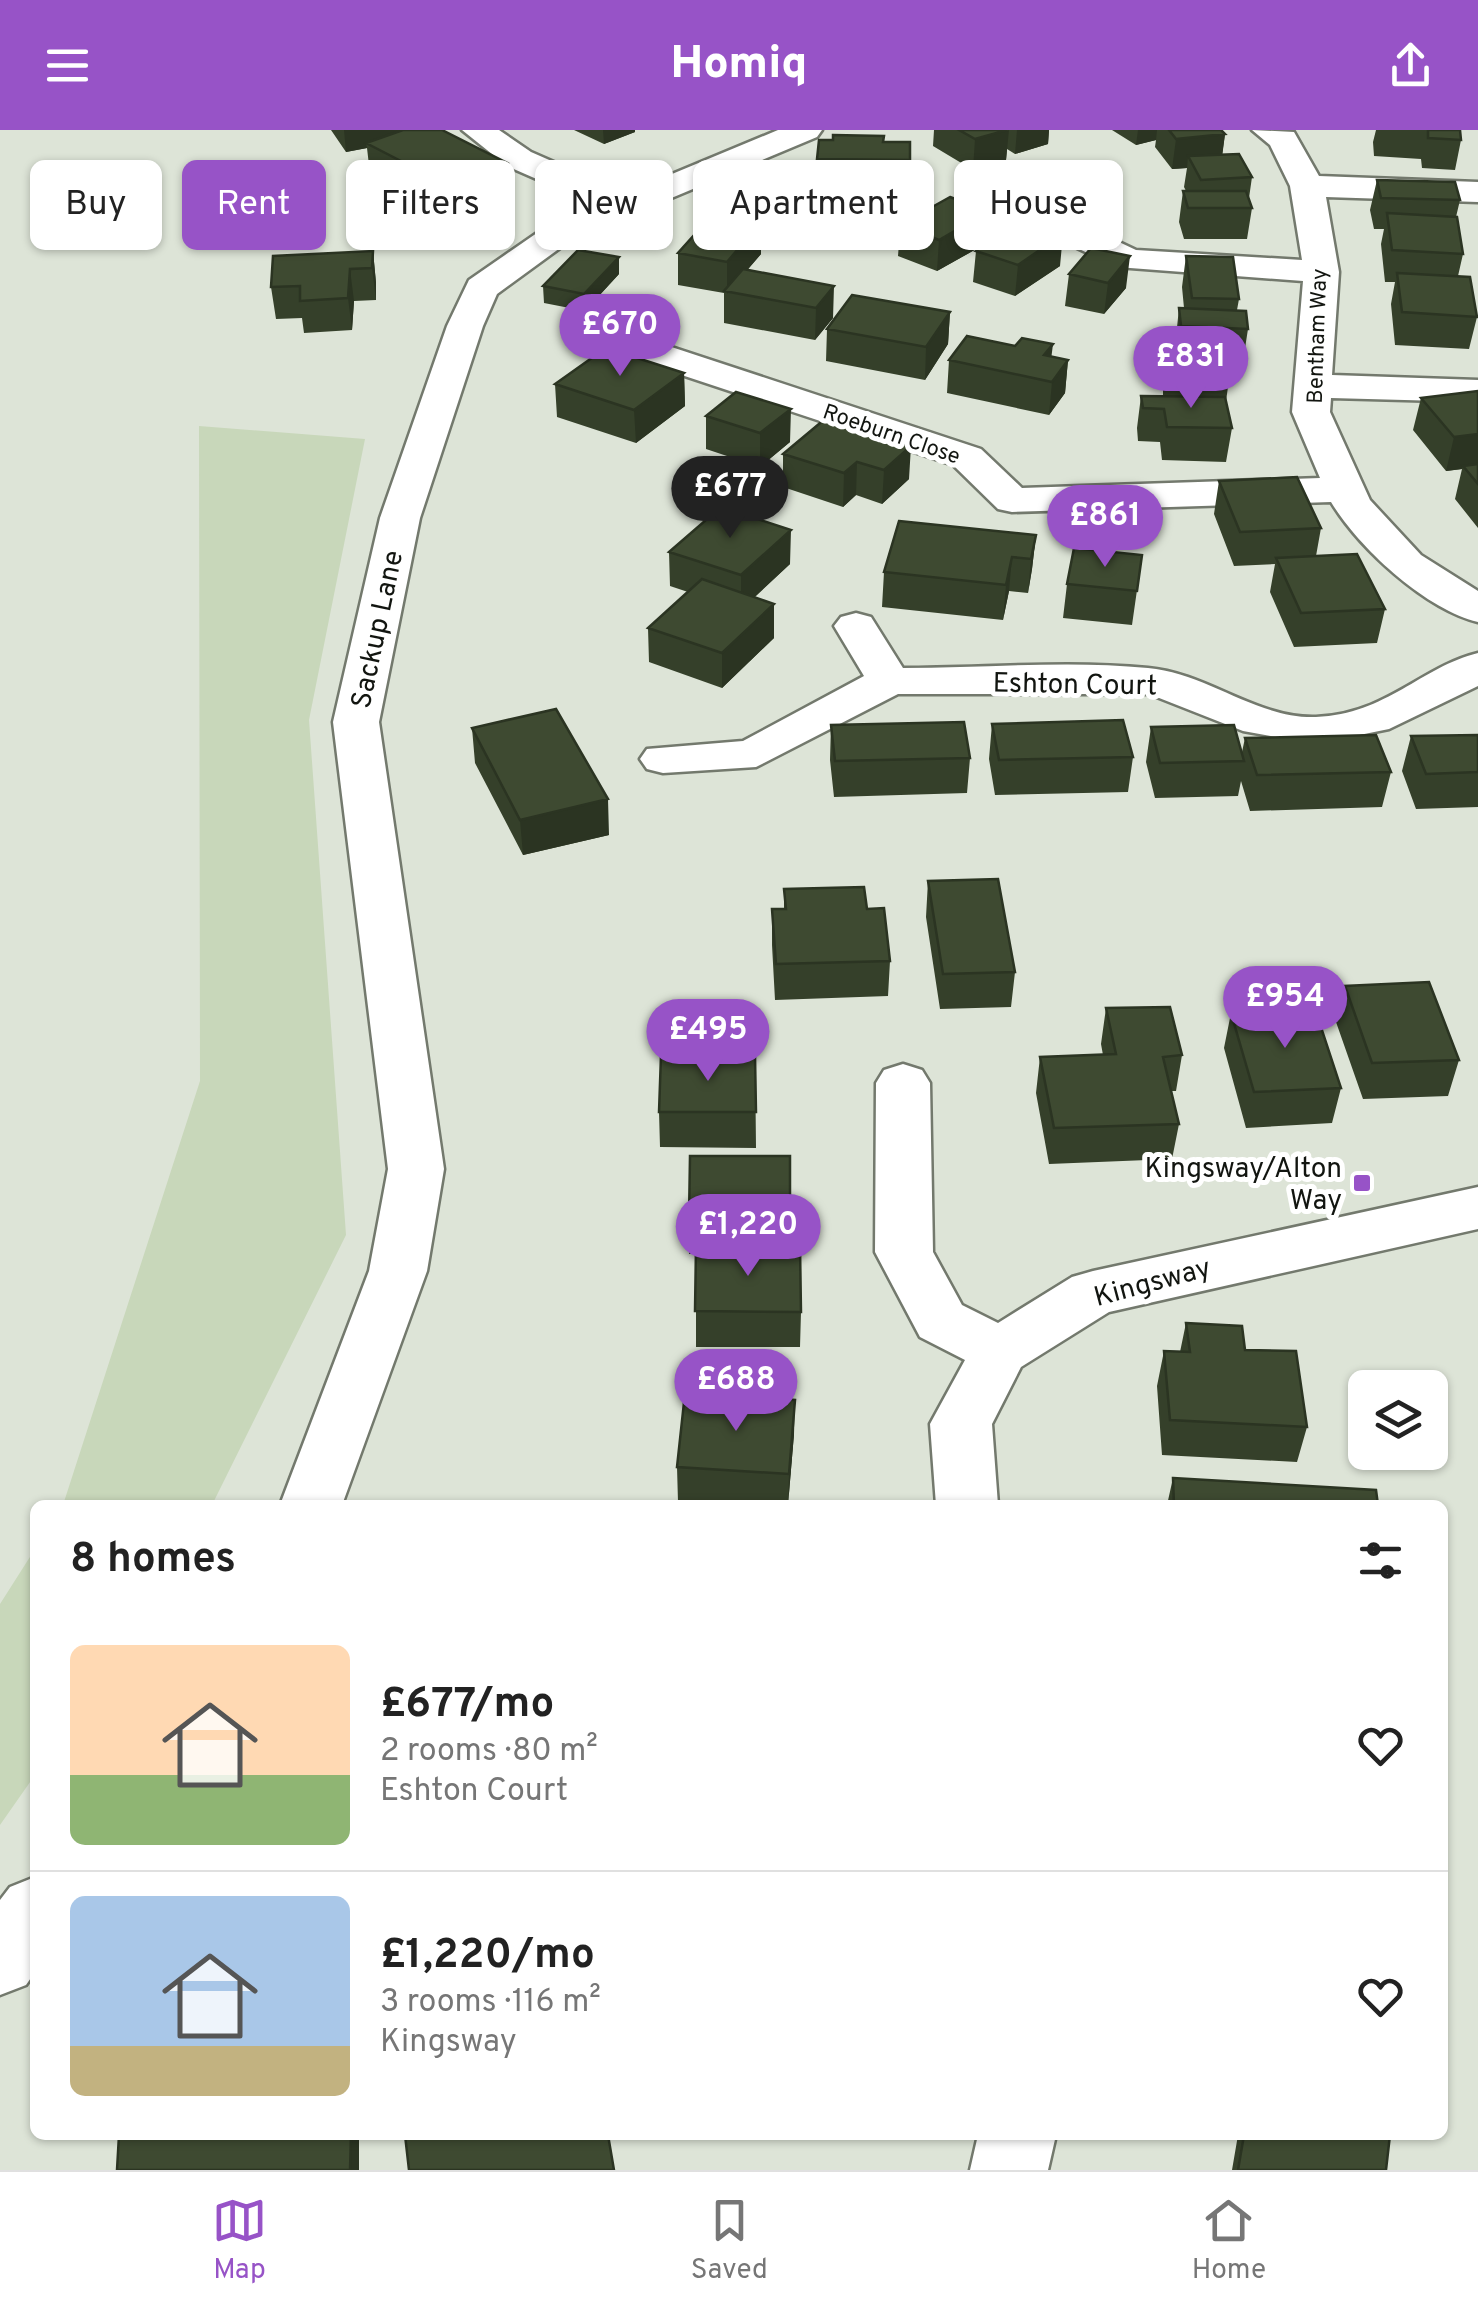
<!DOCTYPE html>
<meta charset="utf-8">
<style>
:root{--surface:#fff;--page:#f2f2f2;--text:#222;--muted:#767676;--line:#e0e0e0;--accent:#9753c7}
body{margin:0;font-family:Overpass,sans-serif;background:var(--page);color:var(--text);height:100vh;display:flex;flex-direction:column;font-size:38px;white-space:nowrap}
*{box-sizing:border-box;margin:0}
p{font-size:32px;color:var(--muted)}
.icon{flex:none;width:55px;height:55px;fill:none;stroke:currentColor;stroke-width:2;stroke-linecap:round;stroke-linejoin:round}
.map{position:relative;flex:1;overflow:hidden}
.sheet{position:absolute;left:30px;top:1370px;width:1418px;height:640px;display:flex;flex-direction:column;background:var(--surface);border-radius:15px;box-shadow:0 2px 8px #0004}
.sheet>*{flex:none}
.hud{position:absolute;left:30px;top:30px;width:1420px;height:90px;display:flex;gap:20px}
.fabs{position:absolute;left:1348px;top:1240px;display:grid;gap:20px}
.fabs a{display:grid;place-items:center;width:100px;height:100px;border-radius:15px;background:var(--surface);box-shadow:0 2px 8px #0004;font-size:50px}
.price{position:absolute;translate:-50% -85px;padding:0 22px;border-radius:35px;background:var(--accent);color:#fff;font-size:32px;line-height:65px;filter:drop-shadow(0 2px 5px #0008)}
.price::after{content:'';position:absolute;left:50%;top:60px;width:30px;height:22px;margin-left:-15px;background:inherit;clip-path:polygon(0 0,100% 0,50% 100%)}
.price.on{background:#222;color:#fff}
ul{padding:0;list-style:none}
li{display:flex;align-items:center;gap:30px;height:250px;padding:0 40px}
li+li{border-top:2px solid var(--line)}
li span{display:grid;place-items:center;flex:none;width:280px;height:200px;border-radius:15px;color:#555}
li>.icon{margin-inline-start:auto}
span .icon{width:120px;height:120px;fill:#fffc;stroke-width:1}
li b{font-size:42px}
h2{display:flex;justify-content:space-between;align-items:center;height:120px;padding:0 40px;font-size:42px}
.chip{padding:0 35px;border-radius:15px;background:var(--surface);box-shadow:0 2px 8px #0004;font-size:35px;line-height:90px}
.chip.on{background:var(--accent);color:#fff}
header{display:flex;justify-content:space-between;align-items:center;height:130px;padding:0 40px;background:var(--accent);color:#fff;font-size:45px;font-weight:800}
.menu{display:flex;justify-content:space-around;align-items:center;height:140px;border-top:2px solid var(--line);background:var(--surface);font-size:28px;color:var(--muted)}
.menu a{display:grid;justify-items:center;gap:5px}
.menu .on{color:var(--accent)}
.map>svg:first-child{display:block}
.green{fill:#c8d7ba}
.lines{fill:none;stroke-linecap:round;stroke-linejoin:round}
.minor-casing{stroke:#73796d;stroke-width:5}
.tertiary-casing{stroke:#73796d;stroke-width:5}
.minor{fill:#fff;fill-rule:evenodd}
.tertiary{fill:#fff;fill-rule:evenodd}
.wall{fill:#35402a}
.shaded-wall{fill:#2b3422}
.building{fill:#3e4a31;stroke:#2b3422;stroke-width:2.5}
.poi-dot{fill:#9753c7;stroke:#fff;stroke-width:4}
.labels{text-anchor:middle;stroke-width:10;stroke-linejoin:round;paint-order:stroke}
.far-street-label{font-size:22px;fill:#121510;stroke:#fff}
.street-label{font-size:28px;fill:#121510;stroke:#fff}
.poi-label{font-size:28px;fill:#121510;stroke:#fff;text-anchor:end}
</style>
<header><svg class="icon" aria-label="menu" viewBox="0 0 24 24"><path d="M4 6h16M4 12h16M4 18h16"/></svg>Homiq<svg class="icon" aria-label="share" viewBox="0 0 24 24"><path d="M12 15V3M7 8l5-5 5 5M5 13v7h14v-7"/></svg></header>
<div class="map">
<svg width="1478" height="2040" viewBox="0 0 1478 2040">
<rect width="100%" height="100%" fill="#dde4d7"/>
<!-- green -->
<path class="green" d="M199,296L365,309L309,590L346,1105L212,1375H63L200,951Z
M35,1419V1645L0,1695V1474Z"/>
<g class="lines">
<defs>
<path id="minor" d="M462,0H499L531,22L636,68L641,75L636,82H612L507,36Z
M1252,0L1294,2L1319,46L1478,52V72L1326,67L1339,142L1332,245L1478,250V272L1331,268L1330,282L1370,370L1421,425L1478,461V492C1425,479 1359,418 1331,372L1012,382L998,379L953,335L600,218L595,210L600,202H626L981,319L1022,358L1320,348L1292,282L1303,151L1117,137L970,67L965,60L970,53H994L1136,120L1302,130L1290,56L1270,15Z
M856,483L871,487L903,538C984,538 1068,530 1148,538C1207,543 1257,589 1316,587C1387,584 1421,537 1478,523V556L1389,599L1315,614L1243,601L1149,564H898L756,637L663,643L647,639L640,629L647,619L743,611L864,546L834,496L841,487Z
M903,934L922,940L930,953L933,1122L962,1175L998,1193L1072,1147L1093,1141L1478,1057V1099L1109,1182L1021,1237L992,1294L998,1375H936L930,1294L965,1230L920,1207L875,1122L876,953L884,940Z
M978,2005H1056L1048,2040H970Z"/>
<path id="tertiary" d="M778,0H822L817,7L571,110L497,164L483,196L420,388L379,592L444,1039L427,1141L342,1375H280L369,1141L388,1039L333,592L380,388L447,196L469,150L547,96Z
M35,1747V1842L26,1855L0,1865V1770L10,1757Z"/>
</defs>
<!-- minor casing -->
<use href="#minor" class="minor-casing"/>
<!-- tertiary casing -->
<use href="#tertiary" class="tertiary-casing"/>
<!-- minor -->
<use href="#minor" class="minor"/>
<!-- tertiary -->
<use href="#tertiary" class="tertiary"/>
</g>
<!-- wall -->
<path class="wall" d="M331,0H442L510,63L463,81L448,73L435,78L370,44L367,18L346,22Z
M574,0H635V2L604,14Z
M934,0H1049L1048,14L1015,24L1007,19L1006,30L973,40L933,16Z
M1112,0H1221L1225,4L1222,25L1252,47L1249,68L1252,78L1247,109H1184L1179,92L1183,61H1186L1184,57L1187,38L1172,39L1155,17L1156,10L1136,15Z
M1376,0H1460L1461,10L1455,40L1422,38L1421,29L1374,26L1373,12Z
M883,12L910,30L908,61H901L906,67L905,92L989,81L987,113L937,141L898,126L900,99L828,109L814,88L817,29Z
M1377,50L1460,70L1456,87L1463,124L1458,146L1477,187L1469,219L1395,215L1391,174L1395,152H1385L1381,114L1384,99H1374L1370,80Z
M761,92V124L747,140L833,188L815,210L724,193V163L678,155V123Z
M373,121L376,153V170L354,171L352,200L304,203L302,188L276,189L271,157Z
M976,121L1060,136L1015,166L973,152Z
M1186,126L1239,169L1237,180L1248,199L1243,231H1228L1229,250L1226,271L1232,298L1226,332L1162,330L1160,312L1138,311L1137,298L1141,266H1163V249L1167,217H1175L1179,178H1184L1182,157Z
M619,144L585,181L544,173L543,156Z
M1069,144L1126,158L1104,184L1065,176Z
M950,182L948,214L925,250L826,231L827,199Z
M1051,226L1068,230L1065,263L1049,285L947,263L949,230Z
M684,243L685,276L636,313L557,287L555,254Z
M1478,261V398L1455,369L1462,339L1446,341L1413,300L1421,268Z
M706,286L790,312L760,337L706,319Z
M825,289L909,349L882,374L856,365L843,377L783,357V324Z
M1219,351L1321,398L1316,426L1385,479L1377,513L1294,517L1270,462L1275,434L1234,436L1214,384Z
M1036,405L1032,439L1028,463L1009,461L1003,490L882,477L884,442Z
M669,422L790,434L754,467L774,508L722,558L649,532L648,498L688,462L670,456Z
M1142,425L1132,495L1063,488L1067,454Z
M992,594L1133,627L1128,662L995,665L989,629Z
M831,595L970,628L967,663L834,667L830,630Z
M1151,597L1242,622L1245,608L1391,642L1382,677L1250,681L1241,651L1238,666L1155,668L1146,632Z
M472,598L609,705L523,725L475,633Z
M1478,605V677L1416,679L1402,641L1411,606Z
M928,751L1015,842L1011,877L940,879L926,787Z
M784,759L867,779L890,831L888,866L775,870L772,815V779H784Z
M1345,856L1459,930L1448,966L1363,969L1336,892Z
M1106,878L1182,925L1176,961H1171L1179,994L1172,1029L1049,1034L1036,963L1040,927L1103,925L1101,914Z
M1231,883L1341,958L1332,993L1246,998L1224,918Z
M755,925L756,1018L660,1017L659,982Z
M790,1087V1116L801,1182L800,1217H696V1124H689V1088Z
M1186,1193L1245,1220L1307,1297L1297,1332L1162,1325L1157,1256L1164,1221L1180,1222Z
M794,1304L788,1375H729L678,1372L677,1337Z
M1173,1348L1378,1375H1167Z
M1238,2005H1390L1386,2040H1232Z"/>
<!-- shaded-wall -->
<path class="shaded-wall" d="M344,0H410L366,13L367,18L346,22Z
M603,0H635V2L604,14Z
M1009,0L1006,30L973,40L975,9Z
M1017,0H1049L1048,14L1015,24Z
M1138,0H1157L1156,10L1136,15Z
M1225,4L1221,35L1188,26L1187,38L1172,39L1176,9Z
M507,33L510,63L463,81L461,50Z
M445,42L448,73L435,78L432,47Z
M906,67L905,97L900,95V99L828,109L829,78Z
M989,81L987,113L937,141L939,110Z
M761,92V124L727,164V132Z
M1063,104L1060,136L1015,166L1018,135Z
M373,121L376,153V170L372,138Z
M1130,126L1126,158L1104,184L1108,153Z
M619,127V144L585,181L584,164Z
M350,139L354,171L352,200L348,168Z
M834,156L833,188L815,210L816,178Z
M950,182L948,214L925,250L926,217Z
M1053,214L1049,246L1044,225Z
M1068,230L1065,263L1049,285L1052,252Z
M684,243L685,276L636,313L634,280Z
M791,279L790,312L760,337V303Z
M1478,304V337L1463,336L1462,339L1446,341L1454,307Z
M911,316L909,349L882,374L884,340Z
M857,332L856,365L843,377L844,343Z
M791,400L790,434L741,480V445Z
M1036,405L1032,439L1028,463L1031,429Z
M1012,427L1009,461L1003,490L1006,455Z
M774,474V508L722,558V523Z
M608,669L609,705L523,725L520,690Z
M795,1270L794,1304L788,1375L789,1344Z
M351,2005H358L359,2009V2040H350Z"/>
<!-- building -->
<path class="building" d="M403,0H442L507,33L461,50L445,42L432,47L366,13Z
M959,0H1007L975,9Z
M1169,0H1221L1225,4L1176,9Z
M1428,0H1460L1461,10L1428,8Z
M833,5L884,6L883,12H910V30L817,29L819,10H833Z
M1239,24L1252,47L1201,50L1188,26Z
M891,47L906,67L829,78L814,57Z
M1377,50L1455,52L1460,70L1381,68Z
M1183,61H1246L1252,78H1188Z
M950,67L989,81L939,110L900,95Z
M1387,83L1457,87L1463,124L1392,120Z
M713,84L761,92L727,132L678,123Z
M1021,91L1063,104L1018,135L976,121Z
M1091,118L1130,126L1108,153L1069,144Z
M578,120L619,127L584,164L543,156Z
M373,121L372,138L350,139L348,168L300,171V156L271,157L273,126Z
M1186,126L1233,127L1239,169L1192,168Z
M743,139L834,156L816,178L724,161Z
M1397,143L1470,147L1477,187L1402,182Z
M852,165L950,182L926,217L827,199Z
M1179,178L1246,181L1248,199L1181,196Z
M967,206L1015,216L1022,208L1053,214L1044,225L1068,230L1052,252L949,230Z
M1167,217L1227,219L1229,250L1168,247Z
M606,218L684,243L634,280L555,254Z
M1478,261V304L1454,307L1421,268Z
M736,262L791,279L760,303L706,286Z
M1141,266L1225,267L1232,298L1167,297L1164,279L1143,278Z
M825,289L911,316L884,340L857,332L844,343L783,324Z
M1478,334V354L1463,336Z
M1297,347L1321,398L1240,402L1219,351Z
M721,377L791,400L741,445L669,422Z
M899,391L1036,405L1031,429L1012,427L1006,455L884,442Z
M1074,418L1142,425L1137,461L1067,454Z
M1357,424L1385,479L1301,483L1276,428Z
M702,449L774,474L722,523L648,498Z
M556,579L608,669L520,690L472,598Z
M1123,590L1133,627L999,630L992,594Z
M964,592L970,628L835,631L831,595Z
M1234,595L1244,631L1160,633L1151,597Z
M1376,605L1391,642L1257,645L1245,608Z
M1478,605V642L1426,644L1411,606Z
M998,749L1015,842L943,844L928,751Z
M864,757L867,779L884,778L890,831L776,834L772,779H786L784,759Z
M1429,852L1459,930L1372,933L1345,856Z
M1170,877L1182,925L1163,927L1179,994L1054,998L1040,927L1116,924L1106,878Z
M1315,879L1341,958L1254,962L1231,883Z
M661,925H755L756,982H659Z
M690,1026H790V1087L689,1088Z
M696,1116H800L801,1182L695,1181Z
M1186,1193L1242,1196L1245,1220L1296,1221L1307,1297L1170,1290L1164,1221L1190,1222Z
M685,1263L795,1270L789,1344L677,1337Z
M1173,1348L1376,1360L1378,1375H1174Z
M119,2005H351L350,2040H117Z
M405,2005H608L614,2040H409Z
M1244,2005H1390L1386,2040H1238Z"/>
<!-- markers -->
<rect class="poi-dot" x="1352" y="1043" width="20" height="20" rx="5"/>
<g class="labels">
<!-- far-street labels -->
<g class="far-street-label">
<text transform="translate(1316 206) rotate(-88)" y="8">Bentham Way</text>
<text transform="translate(892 303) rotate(19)" y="8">Roeburn Close</text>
</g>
<!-- street labels -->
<g class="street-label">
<text transform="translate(376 499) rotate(-78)" y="10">Sackup Lane</text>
<text transform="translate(1075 553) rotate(1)" y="10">Eshton Court</text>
<text transform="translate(1152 1151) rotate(-15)" y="10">Kingsway</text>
</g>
<!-- poi labels -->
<g class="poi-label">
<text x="1342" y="1047">Kingsway/Alton<tspan x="1342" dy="32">Way</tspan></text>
</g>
</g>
</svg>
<div class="fabs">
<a><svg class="icon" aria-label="layers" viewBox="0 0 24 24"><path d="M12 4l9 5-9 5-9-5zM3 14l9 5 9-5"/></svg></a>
</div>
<b class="price" style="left:620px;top:249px">£670</b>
<b class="price" style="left:1191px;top:281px">£831</b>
<b class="price on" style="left:730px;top:411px">£677</b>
<b class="price" style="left:1105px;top:440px">£861</b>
<b class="price" style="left:1285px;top:921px">£954</b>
<b class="price" style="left:708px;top:954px">£495</b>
<b class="price" style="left:748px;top:1149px">£1,220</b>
<b class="price" style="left:736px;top:1304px">£688</b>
<div class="hud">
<a class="chip">Buy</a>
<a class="chip on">Rent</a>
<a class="chip">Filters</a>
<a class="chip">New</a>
<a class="chip">Apartment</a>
<a class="chip">House</a>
</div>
<section class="sheet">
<h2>8 homes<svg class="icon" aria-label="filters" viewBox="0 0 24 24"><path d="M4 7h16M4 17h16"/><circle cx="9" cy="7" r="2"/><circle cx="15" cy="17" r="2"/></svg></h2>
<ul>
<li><span style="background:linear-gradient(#ffd9b3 65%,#8fb573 0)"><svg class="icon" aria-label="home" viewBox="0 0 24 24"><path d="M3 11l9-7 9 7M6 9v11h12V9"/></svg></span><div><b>£677/mo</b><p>2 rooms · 80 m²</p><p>Eshton Court</p></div><svg class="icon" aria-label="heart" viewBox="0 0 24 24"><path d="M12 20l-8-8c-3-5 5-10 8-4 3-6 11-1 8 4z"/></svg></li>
<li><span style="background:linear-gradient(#a9c7e8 75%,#c2b280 0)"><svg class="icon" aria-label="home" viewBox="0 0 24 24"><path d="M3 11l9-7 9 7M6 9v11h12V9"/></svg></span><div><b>£1,220/mo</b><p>3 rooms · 116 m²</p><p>Kingsway</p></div><svg class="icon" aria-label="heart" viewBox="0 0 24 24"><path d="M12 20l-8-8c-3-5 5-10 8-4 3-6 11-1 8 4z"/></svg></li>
</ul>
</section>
</div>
<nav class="menu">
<a class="on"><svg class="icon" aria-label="map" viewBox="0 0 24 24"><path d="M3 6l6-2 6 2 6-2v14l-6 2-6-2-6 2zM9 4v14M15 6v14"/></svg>Map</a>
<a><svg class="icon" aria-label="saved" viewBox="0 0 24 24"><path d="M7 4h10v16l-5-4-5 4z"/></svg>Saved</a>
<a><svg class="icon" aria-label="home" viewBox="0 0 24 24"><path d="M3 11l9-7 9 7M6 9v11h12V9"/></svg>Home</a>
</nav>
